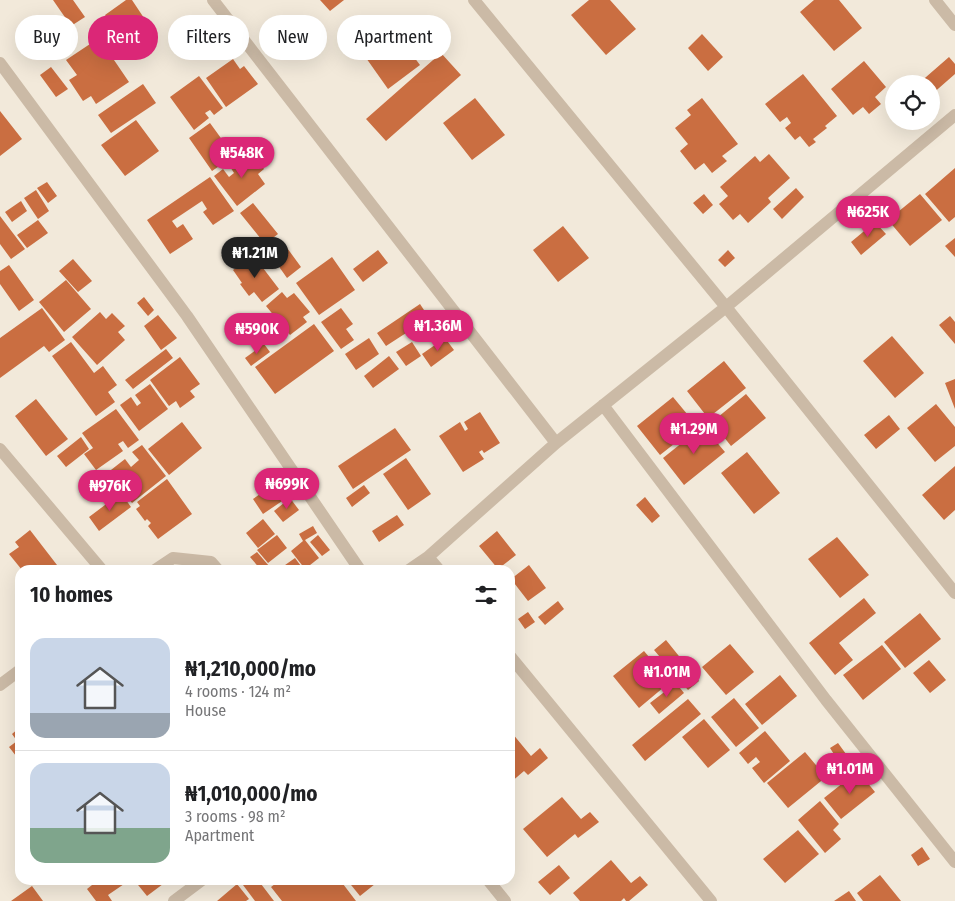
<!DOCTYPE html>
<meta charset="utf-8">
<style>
:root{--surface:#fff;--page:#f6f6f6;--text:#202124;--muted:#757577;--line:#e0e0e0;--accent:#db2777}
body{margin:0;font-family:"Fira Sans Condensed",sans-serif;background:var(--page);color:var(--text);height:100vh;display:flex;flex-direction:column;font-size:19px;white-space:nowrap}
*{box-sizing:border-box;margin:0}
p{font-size:16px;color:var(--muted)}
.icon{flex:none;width:28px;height:28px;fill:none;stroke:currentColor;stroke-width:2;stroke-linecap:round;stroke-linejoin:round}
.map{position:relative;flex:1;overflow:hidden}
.side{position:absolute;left:15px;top:565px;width:500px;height:320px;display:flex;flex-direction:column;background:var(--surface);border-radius:15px;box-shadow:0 5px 20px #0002}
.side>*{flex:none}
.banner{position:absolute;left:15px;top:15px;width:500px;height:45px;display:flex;gap:10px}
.buttons{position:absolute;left:885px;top:75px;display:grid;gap:10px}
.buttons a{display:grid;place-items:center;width:55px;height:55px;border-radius:50%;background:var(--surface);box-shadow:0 5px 20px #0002;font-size:25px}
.price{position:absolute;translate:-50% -42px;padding:0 11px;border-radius:18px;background:var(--accent);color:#fff;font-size:16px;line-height:32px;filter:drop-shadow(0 1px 2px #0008)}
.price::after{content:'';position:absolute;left:50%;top:30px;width:15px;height:11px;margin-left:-8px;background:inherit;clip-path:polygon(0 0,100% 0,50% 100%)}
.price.on{background:#222;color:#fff}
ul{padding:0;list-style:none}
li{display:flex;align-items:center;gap:15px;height:125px;padding:0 15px}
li+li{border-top:1px solid var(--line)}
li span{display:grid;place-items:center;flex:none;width:140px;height:100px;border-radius:15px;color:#555}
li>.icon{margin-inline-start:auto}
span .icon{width:60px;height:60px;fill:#fffc;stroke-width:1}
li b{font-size:21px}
h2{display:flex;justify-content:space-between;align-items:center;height:60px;padding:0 15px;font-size:21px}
.tag{padding:0 18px;border-radius:22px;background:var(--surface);box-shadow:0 5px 20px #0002;font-size:18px;line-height:45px}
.tag.on{background:var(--accent);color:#fff}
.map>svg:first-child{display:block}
.building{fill:#ca6e41}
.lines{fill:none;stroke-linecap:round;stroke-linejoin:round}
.minor{stroke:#cbbaa6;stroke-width:12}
</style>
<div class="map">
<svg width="955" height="901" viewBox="0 0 955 901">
<rect width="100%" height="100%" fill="#f2e9da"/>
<!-- building -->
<path class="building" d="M53,0H73L85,17L71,26Z
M126,0H132L154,33L129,50L105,15Z
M320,0H344L330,11Z
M589,0H610L636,29L606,55L571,15Z
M814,0H839L862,28L834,51L800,12Z
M390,25L420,65L388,89L359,48Z
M702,34L723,57L708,71L688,48Z
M99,38L129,82L96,104L91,96L83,101L69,80L77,75L66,60Z
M441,53L461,75L386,141L366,119Z
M949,57L955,64V74L931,95V84H918Z
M233,59L240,69L244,66L258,84L226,107L206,78Z
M864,61L886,87L875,97L881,104L869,114L863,107L853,115L831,89Z
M51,67L68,89L56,97L40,75Z
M803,74L837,116L825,126L827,128L813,139L816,142L809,147L800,136L795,140L785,128L791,123L787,117L780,122L765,104Z
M199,76L223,108L214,115L210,110L205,113L209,118L194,130L170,97Z
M143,84L156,103L111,133L98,115Z
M475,98L505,135L472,160L443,123Z
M702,98L738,144L722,156L727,161L712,173L704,163L695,170L680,151L688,144L675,128L691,115L687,110Z
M0,111L22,139L0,156Z
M136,120L159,151L125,176L101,145Z
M210,123L234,156L212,171L189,138Z
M769,154L790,178L768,198L771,202L748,223L740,214L733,220L719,204L728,196L720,187L755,156L760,162Z
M242,155L247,160L254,155L264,169L258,174L265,184L237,206L214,176L223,169L229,177L234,173L229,165Z
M955,168V217L949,222L925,194Z
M210,177L234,211L213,225L203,212L207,209L202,201L172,221L177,228L183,224L193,239L170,254L147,220Z
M47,182L57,196L48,203L37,188Z
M796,188L804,197L782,219L773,209Z
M36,190L49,211L38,219L24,198Z
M704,194L713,205L703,214L693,203Z
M920,194L942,220L910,246L888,220Z
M21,201L27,211L12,222L5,212Z
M253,203L278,234L265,244L240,213Z
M0,216L25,249L11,259L0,244Z
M38,220L48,233L27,248L17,235Z
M875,222L886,234L861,255L851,242Z
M563,226L589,258L558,282L533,250Z
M955,238V257L945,246Z
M282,241L301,267L287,278L268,251Z
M378,250L388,263L363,282L353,269Z
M728,250L735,258L725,267L718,260Z
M253,255L279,289L262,302L254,292L249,296L240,284L242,283L233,270Z
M332,257L355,290L319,315L296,283Z
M73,259L92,281L78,292L59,271Z
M9,265L34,300L19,311L0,284V271Z
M66,280L91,309L64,332L39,302Z
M282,292L287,298L294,293L310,312L303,317L307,322L290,335L266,306Z
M144,297L154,310L148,316L137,303Z
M420,304L438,331L429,337L420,324L386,346L377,333Z
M42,308L65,340L49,352L44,346L0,378V338Z
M341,308L353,324L346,329L354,340L341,349L321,322Z
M100,312L106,319L112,313L125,326L118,332L125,340L97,365L72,337Z
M158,315L177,338L161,350L144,326Z
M950,316L955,322V344L939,325Z
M314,324L334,351L275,394L255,367Z
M892,336L924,373L895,398L863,361Z
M369,338L379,354L356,370L345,354Z
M445,338L454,350L431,367L422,354Z
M71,342L94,373L103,366L117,385L108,392L115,402L96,416L52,356Z
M412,342L421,356L406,366L396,352Z
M264,344L270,352L251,366L245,358Z
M166,349L173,358L133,389L125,380Z
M389,356L399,369L373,388L364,376Z
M180,357L200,384L190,391L195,397L180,408L176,401L169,406L150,380Z
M724,361L746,388L708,418L687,391Z
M955,379V409L945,383Z
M150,384L168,409L139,431L120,405L131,397L137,406L141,403L135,395Z
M746,394L766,418L731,446L712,422Z
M673,397L697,426L660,455L637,426Z
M36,399L68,439L46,456L15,416Z
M936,404L955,427V446L935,462L907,428Z
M116,409L139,440L128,448L123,441L118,444L123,451L96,470L84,454L93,448L82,433Z
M480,412L500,443L484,453L482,450L479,452L484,459L463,472L439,436L460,422L465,431L468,429L464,422Z
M889,415L900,429L876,449L864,435Z
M182,422L202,448L169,475L148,449Z
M703,426L725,452L684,485L663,458Z
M395,428L411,450L353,489L338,466Z
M81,437L89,449L66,467L57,456Z
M142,445L166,476L132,503L122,490L116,495L102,477L125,459L131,467L139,460L132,452Z
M747,452L780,493L754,514L721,473Z
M406,458L431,494L408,510L383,474Z
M955,466V510L944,520L922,495Z
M167,479L192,514L158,539L148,526L151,523L147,519L145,521L136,509L140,506L137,502Z
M280,480L291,495L263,514L253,499Z
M364,485L370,493L352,507L346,498Z
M121,493L131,507L99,531L89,517Z
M645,497L660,516L652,523L636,505Z
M290,498L299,510L283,522L274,511Z
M397,515L404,525L379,542L372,531Z
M263,519L275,534L258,548L246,533Z
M313,526L317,533L305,540L319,558L305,569L291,551L303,541L299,534Z
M30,530L57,565L50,570H22L9,554L19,547L15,542Z
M497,531L516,555L498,569L479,546Z
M277,535L287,548L268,563L257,550Z
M318,535L330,550L322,556L310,542Z
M837,537L869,575L840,598L808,559Z
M257,552L269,566L264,570H261L250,557Z
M295,558L304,570H278Z
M529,565L546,588L528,601L511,579Z
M864,598L876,613L839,643L853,660L835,675L809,643Z
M558,601L564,609L545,625L538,617Z
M528,612L535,622L525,629L518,619Z
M920,613L941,639L905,668L884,642Z
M666,640L699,681L688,690L654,650Z
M730,644L754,672L726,695L702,667Z
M882,645L901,669L863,700L843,675Z
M644,651L670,682L639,708L613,676Z
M929,660L946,680L930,693L913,673Z
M780,675L797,696L762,725L745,704Z
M676,683L684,693L659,714L650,703Z
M734,698L759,728L736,747L711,717Z
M688,699L701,714L645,761L632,745Z
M704,719L730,750L708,768L682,737Z
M20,727V761L9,747L17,741L12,734Z
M765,731L790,761L764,783L752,768L760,762L756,757L748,764L739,753Z
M512,733L531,756L540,748L548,758L528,775L524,771L510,783V734Z
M838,743L846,754L837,759L830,748Z
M805,752L826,777L788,808L767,783Z
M858,771L875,792L841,819L824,798Z
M562,797L581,819L590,812L599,822L578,838L575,834L547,857L523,829Z
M820,801L839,824L833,830L841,839L825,853L798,820Z
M798,830L819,854L785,883L763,859Z
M922,847L930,859L918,866L911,855Z
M611,860L631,883L640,876L648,885L629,901H626L624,898L621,901H580L573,893Z
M559,865L570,878L550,895L538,882Z
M880,875L901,901H863L857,893Z
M89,880H125L127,882L108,895L112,901H96L87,889L92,885Z
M134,880H160L163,884L147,896Z
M242,880H258L274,901H255L240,881Z
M280,880H340L356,901H282L271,887Z
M347,880H380L360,896Z
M237,884L249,899L246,901H217Z
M32,886L43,901H11Z
M849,891L856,901H834Z"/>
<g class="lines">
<!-- minor -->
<path class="minor" d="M213,0L556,443
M474,0L726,307L955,593
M935,0L955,25
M0,63L187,316L360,570
M603,405L826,700L955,862
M0,449L102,570
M428,557L439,570
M155,570L173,558L211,562L218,570
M409,570L428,557L556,443L726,307L955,115
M510,656L711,901
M0,685L20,670
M488,880L505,901
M174,901L202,880"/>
</g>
</svg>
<div class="buttons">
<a><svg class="icon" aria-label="locate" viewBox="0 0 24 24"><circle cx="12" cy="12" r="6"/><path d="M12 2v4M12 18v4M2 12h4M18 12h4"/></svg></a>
</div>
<b class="price" style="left:242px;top:179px">₦548K</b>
<b class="price" style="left:868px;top:238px">₦625K</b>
<b class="price on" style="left:255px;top:279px">₦1.21M</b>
<b class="price" style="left:438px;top:352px">₦1.36M</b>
<b class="price" style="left:257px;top:355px">₦590K</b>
<b class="price" style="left:694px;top:455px">₦1.29M</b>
<b class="price" style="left:287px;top:510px">₦699K</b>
<b class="price" style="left:110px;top:512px">₦976K</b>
<b class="price" style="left:667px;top:698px">₦1.01M</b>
<b class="price" style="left:850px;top:795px">₦1.01M</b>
<div class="banner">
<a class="tag">Buy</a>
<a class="tag on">Rent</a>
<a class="tag">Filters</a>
<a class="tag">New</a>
<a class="tag">Apartment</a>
</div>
<section class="side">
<h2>10 homes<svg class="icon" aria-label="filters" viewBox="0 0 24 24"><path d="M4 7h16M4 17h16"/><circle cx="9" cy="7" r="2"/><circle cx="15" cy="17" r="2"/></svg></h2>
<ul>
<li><span style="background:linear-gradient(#c9d6e8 75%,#9aa5b1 0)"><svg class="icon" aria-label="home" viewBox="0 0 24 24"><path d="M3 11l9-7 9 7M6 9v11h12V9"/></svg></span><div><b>₦1,210,000/mo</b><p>4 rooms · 124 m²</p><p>House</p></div></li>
<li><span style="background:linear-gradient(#c9d6e8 65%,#7fa58c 0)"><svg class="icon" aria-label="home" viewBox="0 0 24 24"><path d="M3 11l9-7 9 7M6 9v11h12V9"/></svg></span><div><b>₦1,010,000/mo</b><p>3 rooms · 98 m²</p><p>Apartment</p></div></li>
</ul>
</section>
</div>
